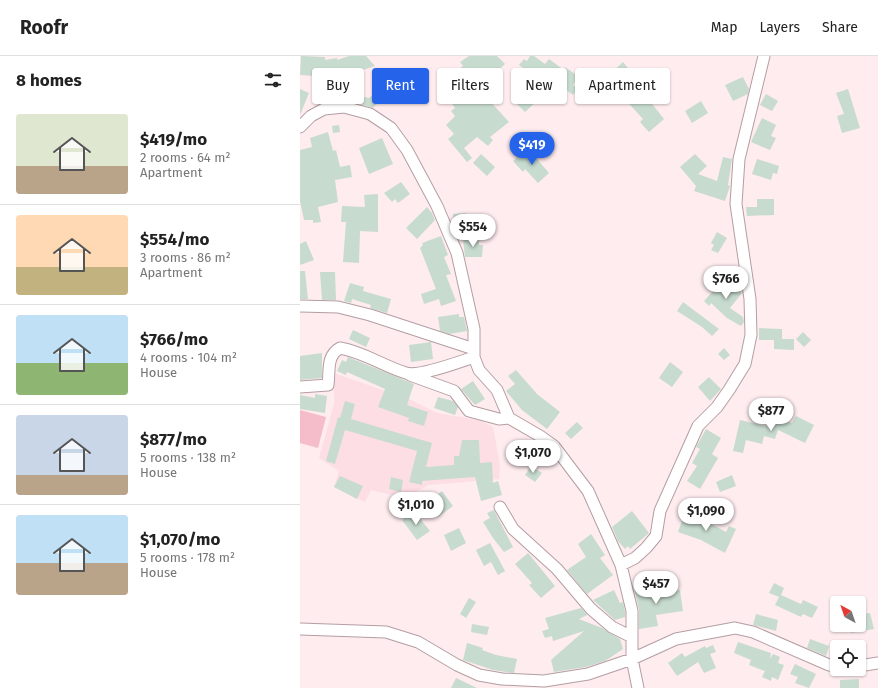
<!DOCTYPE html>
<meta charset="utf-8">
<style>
:root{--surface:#fff;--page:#f2f2f2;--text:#222;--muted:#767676;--line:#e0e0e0;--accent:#2563eb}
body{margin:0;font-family:"Fira Sans",sans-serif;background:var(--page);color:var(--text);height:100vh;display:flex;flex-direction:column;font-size:15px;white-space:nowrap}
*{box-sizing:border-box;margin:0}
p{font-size:13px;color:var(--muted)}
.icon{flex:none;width:22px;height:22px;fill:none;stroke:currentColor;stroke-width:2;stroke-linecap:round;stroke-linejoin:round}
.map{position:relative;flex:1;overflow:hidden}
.sheet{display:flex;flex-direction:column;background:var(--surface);width:300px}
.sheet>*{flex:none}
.banner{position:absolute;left:12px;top:12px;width:380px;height:36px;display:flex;gap:8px}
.needle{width:26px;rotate:320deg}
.tools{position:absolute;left:530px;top:540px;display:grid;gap:8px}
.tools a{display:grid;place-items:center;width:36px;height:36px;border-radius:4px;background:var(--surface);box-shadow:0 1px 3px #0004;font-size:20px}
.price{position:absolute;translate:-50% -34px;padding:0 9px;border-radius:14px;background:#fff;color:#222;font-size:13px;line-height:26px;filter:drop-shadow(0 1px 2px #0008)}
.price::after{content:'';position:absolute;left:50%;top:24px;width:12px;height:9px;margin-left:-6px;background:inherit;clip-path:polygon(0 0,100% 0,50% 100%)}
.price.current{background:var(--accent);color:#fff}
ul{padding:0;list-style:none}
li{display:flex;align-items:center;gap:12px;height:100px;padding:0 16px}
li+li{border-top:1px solid var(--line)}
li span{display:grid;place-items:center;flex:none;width:112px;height:80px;border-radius:4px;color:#555}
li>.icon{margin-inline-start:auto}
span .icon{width:48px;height:48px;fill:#fffc;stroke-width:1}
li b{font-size:17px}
h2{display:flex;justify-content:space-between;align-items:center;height:48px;padding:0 16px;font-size:17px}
.pill{padding:0 14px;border-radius:4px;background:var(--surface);box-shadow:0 1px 3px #0004;font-size:14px;line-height:36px}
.pill.current{background:var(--accent);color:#fff}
header{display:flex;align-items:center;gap:24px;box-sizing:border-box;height:56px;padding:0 20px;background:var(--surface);border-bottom:1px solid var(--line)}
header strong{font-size:19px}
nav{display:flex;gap:22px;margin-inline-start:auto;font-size:14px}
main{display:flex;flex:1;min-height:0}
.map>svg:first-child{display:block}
.built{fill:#fedee5}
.green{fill:#f5bcc9}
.building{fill:#c8dbcf}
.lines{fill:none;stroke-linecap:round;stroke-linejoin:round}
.minor-casing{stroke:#b49ea3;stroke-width:13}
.minor{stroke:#fff;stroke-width:11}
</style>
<header>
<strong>Roofr</strong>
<nav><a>Map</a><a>Layers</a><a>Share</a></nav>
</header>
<main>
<section class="sheet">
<h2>8 homes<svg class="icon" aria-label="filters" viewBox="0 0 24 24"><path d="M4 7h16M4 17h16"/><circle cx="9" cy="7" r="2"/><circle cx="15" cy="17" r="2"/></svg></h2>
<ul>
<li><span style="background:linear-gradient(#dfe7d0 65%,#b9a48a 0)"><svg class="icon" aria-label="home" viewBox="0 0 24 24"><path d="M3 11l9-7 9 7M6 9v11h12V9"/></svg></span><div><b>$419/mo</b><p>2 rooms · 64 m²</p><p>Apartment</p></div></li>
<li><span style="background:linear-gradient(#ffd9b3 65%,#c2b280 0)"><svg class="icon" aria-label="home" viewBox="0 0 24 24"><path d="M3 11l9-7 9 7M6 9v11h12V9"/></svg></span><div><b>$554/mo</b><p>3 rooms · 86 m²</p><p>Apartment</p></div></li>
<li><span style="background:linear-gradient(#bfe0f5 60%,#8fb573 0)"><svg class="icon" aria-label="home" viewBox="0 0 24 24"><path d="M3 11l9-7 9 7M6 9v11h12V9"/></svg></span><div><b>$766/mo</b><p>4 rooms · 104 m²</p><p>House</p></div></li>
<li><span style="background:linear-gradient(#c9d6e8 75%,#b9a48a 0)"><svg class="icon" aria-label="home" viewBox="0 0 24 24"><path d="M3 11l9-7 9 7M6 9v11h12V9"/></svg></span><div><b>$877/mo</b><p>5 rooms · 138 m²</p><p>House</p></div></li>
<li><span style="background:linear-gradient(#bfe0f5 60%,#b9a48a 0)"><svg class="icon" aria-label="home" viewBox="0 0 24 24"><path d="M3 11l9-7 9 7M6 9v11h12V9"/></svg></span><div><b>$1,070/mo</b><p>5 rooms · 178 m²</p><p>House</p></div></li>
</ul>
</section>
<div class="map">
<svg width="578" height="632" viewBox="0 0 578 632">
<rect width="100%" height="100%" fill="#feecef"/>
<!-- built -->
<path class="built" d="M34,317L111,344L137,357L178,364L193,371L200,409L199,423L129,429L104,442L71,434L65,446L34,431L39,415L19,402L34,348Z"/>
<!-- green -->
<path class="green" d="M0,354L26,361L18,392L0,387Z"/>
<!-- building -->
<path class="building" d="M1,0L25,1V4L37,2V4L49,0H66L75,10L57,16L61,40L69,42L82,30L74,22L81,16L88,25L85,28L90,33L73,52L46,44L33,45L29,21L0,19Z
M169,0H197L205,8L193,19L186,12L172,22L188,43L209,66L190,81L193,84L188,90L177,81L164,92L172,102L167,106L148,83L154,78L146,69L155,60L151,55L155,52L149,43L162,33L151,19L163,10L160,6Z
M230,0H234L245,8L249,3L264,14L265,11L279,21L273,29L278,33L273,39L253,24L252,27L240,18L237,22L219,9L224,3L227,5Z
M323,6L352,41L349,44L364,63L349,76L340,66L343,63L321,39L325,36L309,19Z
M443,21L449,33L448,38L433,45L425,29Z
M0,33L9,37L0,59Z
M228,33L238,44L225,56L215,46Z
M548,33L560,72L542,77L537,60L544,58L536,37Z
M466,38L478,45L472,55L460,49Z
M401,45L408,57L392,67L385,55Z
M462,62L476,69L471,80L476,82L470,94L451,86Z
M39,69L40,76L33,77L32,70Z
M28,76L33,95L36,94L40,111L50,109L52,121L35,124L38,146L18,151L21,166L13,167V164H4L0,145V94L12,91L10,82Z
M82,82L93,108L69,118L59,92Z
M224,95L228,100L234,95L239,101L237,103L249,117L238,127L225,113L223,116L213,105Z
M181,98L195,111L187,120L173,107Z
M395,98L407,110L398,118L417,125L423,101L432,103L428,129L430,130L425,145L394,135L396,130L380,111Z
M457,103L479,110L477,118L473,117L471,124L452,118Z
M101,126L110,138L98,147L95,143L92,146L84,137Z
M78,138V176L60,175L59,207L43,206L46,166H41L42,150L65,151L64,139Z
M457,143H474V159L447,160L446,151H457Z
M127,151L132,157L135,164L117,183L106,172Z
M166,157L168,179H157L154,172L153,158Z
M417,176L427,182L418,197L411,194L414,189L411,187Z
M141,180L148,199L144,201L151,218L146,219L156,245L141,250L139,243L124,248L121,238L136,233L120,192L123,189L122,187Z
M163,182L179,183V189H183L182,201H165Z
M6,185L14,204L0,209V188Z
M0,215H5L8,243H0Z
M20,216H35L36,244H22Z
M426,221L442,237L430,252L443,261L444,266L441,270L427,262L411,247L409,250L404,245Z
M50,227L64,231L63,235L91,243L87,257L70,252L71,249L52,243L51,247L44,245Z
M383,246L419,273L412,280L402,271L377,255Z
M159,258V261H164L167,275L149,278L140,275L138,261Z
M459,272L482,273V283H494V294L474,293V284H459Z
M53,274L70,282L66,291L49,283Z
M503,276L511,284L504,291L496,283Z
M131,286L133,303L111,306L109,289Z
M424,292L430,299L424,304L418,298Z
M22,297V322L0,324V300Z
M48,301L114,328L107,349L128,356L124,370L108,365L109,362L78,351L85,333L47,316L46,319L37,315L42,304L46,306Z
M370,306L383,316L372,331L359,322Z
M216,314L237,338L260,356L247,373L222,354L206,335L215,328L208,320Z
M409,321L421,333L410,345L398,331Z
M173,325L185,343L175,349L161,333Z
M15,338L27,340L25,357L0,353V339L15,342Z
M138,341L153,345L158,351L155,359L134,352Z
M45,345L55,348L51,363L132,387L126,411L154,409V400H159L162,384H179L180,407L192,406L193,427L198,425L202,439L181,445L175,421L122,425V429L109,426L117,395L45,374L35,408L26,405L38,361L40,362Z
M496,360L514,369L505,387L478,374L475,383L464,380L462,388L446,384L443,397L433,395L440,364L471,371L474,361L492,367Z
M277,366L283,372L271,383L265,377Z
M406,373L421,382L412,398L418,402L400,433L387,425L397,410L392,407L400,393L396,391Z
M231,410L242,417L235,426L225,419Z
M432,419L436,430L420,436L416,426Z
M40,420L63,430L57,443L34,431Z
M91,421L103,424L101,436L89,433Z
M142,435L153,450L138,461L126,447Z
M387,451L394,454L392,461L410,467L426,476L429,470L436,473L425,497L401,484L378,476Z
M194,454L213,491L204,496L193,482L183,466L190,462L187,457Z
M114,455L130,475L117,484L102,464Z
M332,455L349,477L330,493L328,490L325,493L318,485L312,471Z
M159,472L166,487L151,495L144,479Z
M291,478L305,499L300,502L313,519L287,538L267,514L286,501L278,488Z
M190,487L205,515L198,519L191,506L184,510L176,494Z
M228,497L255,530L241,542L229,529L232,527L215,508Z
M474,527L484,532L481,539L501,548L503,544L518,551L512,562L503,558L501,561L475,549L479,541L469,537Z
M345,529V531L351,530L353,538L380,534L383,555L356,559L358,570L339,573V554L334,532Z
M314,534L320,547L323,546L325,556V561L315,564L293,544Z
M169,542L176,546L166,562L160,558Z
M281,552L287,559L279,563L302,572L320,583L323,593L305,605L286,611L254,616L251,604L284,575L253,585L252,580L245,582L242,575L249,573L245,562Z
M570,557L574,573L551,577L550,569H559V558Z
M456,558L478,564L476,575L453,569Z
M172,568L189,571L187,579L171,576Z
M510,583L529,590L526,600L507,592Z
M438,586L471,597L470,603L473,598L480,601L478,607L484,609L478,624L472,621L471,625L462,621L465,615L449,609L451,604L434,597Z
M167,587L183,592L182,594L196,599L217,603L214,617L193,614L163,604Z
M413,589L416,596L410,598L416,612L404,617L398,606L377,620L368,607L382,597L385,601L405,590L406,592Z
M495,608L516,618L509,632L495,627L498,621L490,618Z
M156,622L177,632H151Z
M559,623V632H540V624Z"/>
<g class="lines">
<defs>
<path id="minor" d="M0,71L11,60L24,53L44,51L70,58L91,72L107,94L137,150L157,197L174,273V301L179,314L197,334L209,362L240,380L254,390L288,435L321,509L332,555V603L338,632
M0,250L38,251L70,259L174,293
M110,319L154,335L169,355L199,363L209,362
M0,331L28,329C30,315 26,300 40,292C64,296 83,310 106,317C119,321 159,306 174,301
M200,451L213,473L257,513L291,553L312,571L332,581
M321,509L335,502L346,492L356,480L360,455L398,370L417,351L429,334L445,308L451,279L450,243L436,148L439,103L464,0
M0,573L86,576L118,586L157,609L179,619L202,623L244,625L288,618L332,603L376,583L435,572L453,576L529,609L537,610
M559,610L578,607"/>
</defs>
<!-- minor casing -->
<use href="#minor" class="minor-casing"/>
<!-- minor -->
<use href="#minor" class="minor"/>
</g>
</svg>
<div class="tools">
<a><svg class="needle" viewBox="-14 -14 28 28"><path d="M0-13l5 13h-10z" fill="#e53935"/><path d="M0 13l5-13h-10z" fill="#767676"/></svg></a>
<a><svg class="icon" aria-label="locate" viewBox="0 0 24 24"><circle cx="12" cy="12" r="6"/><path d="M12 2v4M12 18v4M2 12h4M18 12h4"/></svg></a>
</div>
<b class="price current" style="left:232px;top:110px">$419</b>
<b class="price" style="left:173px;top:192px">$554</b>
<b class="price" style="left:426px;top:244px">$766</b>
<b class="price" style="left:471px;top:376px">$877</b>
<b class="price" style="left:233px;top:418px">$1,070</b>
<b class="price" style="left:116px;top:470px">$1,010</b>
<b class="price" style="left:406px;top:476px">$1,090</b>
<b class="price" style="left:356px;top:549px">$457</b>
<div class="banner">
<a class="pill">Buy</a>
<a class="pill current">Rent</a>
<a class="pill">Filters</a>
<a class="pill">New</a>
<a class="pill">Apartment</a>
</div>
</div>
</main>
